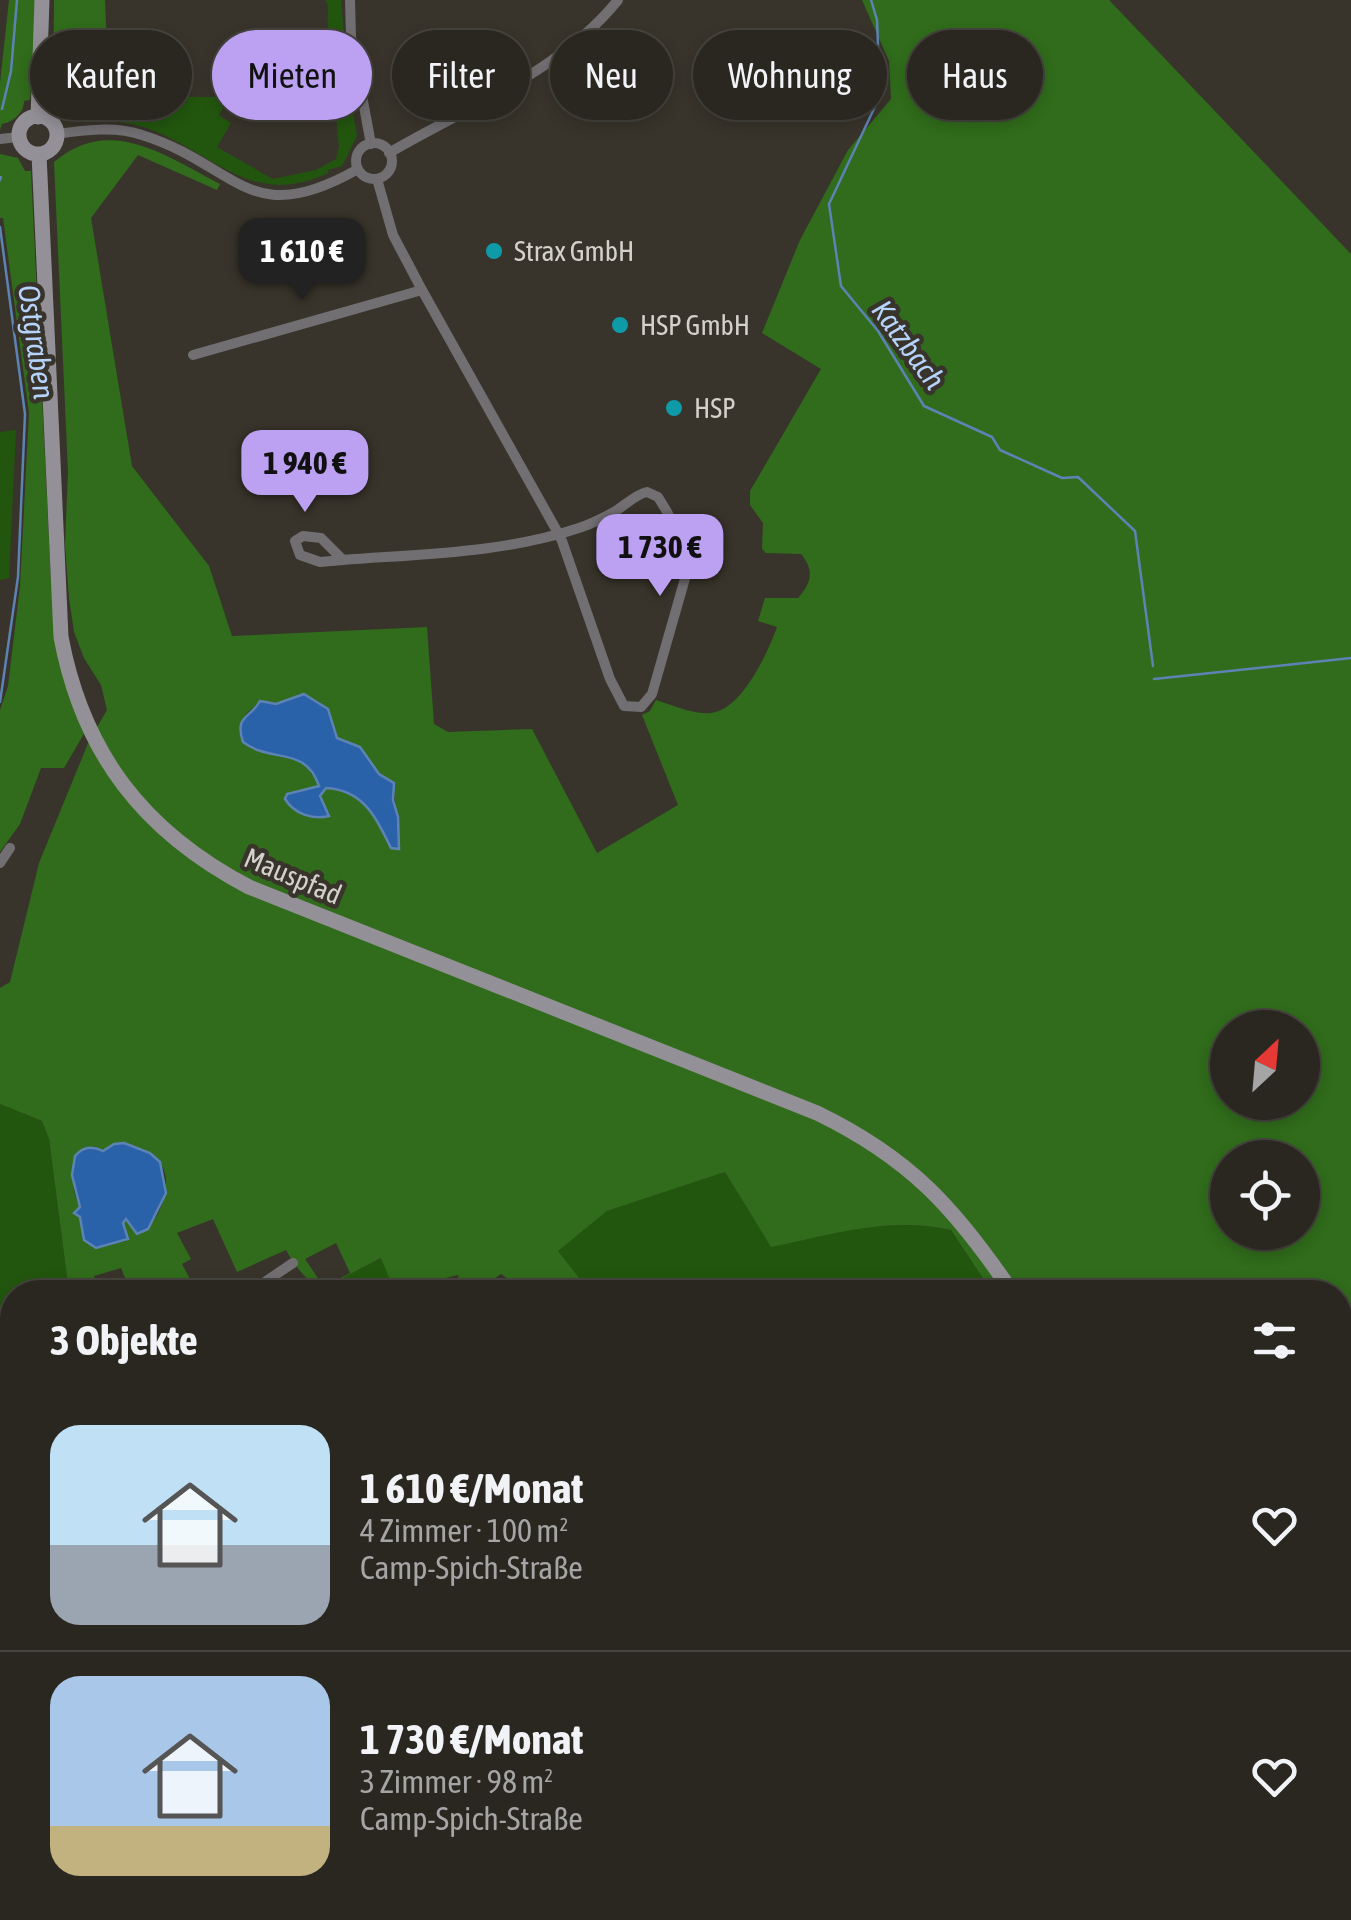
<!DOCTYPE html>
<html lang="de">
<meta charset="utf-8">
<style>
:root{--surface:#2a2720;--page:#36332d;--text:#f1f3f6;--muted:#a5a5a5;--line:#46443e;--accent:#bca0f2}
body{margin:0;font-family:"Asap Condensed",sans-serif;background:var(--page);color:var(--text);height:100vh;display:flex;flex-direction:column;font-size:38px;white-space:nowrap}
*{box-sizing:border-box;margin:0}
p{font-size:32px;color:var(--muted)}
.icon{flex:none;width:55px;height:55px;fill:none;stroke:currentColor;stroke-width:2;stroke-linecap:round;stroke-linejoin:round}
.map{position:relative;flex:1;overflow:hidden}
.sheet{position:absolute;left:0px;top:1280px;width:1352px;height:640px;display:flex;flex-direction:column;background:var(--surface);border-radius:40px 40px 0 0;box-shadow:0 5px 15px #0003,0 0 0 2px var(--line)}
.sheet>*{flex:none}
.top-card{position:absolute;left:30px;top:30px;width:1292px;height:90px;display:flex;gap:20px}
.needle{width:65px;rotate:26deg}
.buttons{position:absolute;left:1210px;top:1010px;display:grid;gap:20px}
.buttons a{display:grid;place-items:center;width:110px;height:110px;border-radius:50%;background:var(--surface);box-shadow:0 5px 15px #0003,0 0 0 2px var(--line);font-size:50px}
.price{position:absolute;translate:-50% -85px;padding:0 22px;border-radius:20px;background:var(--accent);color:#111;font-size:32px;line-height:65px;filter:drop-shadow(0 2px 5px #0008)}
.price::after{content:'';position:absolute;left:50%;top:60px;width:30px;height:22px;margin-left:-15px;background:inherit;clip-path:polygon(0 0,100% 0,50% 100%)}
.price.on{background:#222;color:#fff}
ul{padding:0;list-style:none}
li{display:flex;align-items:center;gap:30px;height:250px;padding:0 50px}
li+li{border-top:2px solid var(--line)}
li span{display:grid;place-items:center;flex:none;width:280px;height:200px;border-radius:30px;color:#555}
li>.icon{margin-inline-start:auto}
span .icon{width:120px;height:120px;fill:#fffc;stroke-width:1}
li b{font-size:42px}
h2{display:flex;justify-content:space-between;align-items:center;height:120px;padding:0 50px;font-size:42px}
.chip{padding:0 35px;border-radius:45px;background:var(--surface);box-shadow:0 5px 15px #0003,0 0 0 2px var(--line);font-size:35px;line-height:90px}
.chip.on{background:var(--accent);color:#111}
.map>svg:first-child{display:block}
.green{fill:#22560e}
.forest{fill:#306c1b;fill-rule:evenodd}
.water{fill:#2a62aa;stroke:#5d83b4;stroke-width:2.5}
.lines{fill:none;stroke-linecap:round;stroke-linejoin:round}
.stream{stroke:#5d83b4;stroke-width:2.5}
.street{stroke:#726f73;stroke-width:10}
.secondary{stroke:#949097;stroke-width:15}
.culture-dot{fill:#0f9aa8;stroke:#38342b;stroke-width:4}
.labels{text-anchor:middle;stroke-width:9;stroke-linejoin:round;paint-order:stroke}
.poi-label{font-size:28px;fill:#d3d1cb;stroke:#38342b;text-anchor:start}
.street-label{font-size:28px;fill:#d3d1cb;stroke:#38342b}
.water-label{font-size:30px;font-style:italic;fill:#b6d4fb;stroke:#38342b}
</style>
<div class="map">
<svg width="1351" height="1920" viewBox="0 0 1351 1920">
<rect width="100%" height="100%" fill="#38342b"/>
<!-- green -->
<path class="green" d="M325,0H341L349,87L339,83L336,74L327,73L328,5Z
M117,80L122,90L135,96V102L186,103L187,97H229L219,115L231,123L217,147L273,179L316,170L336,159L339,147L335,107H326V98L351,102L357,136L342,166L328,170V173C255,207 221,160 157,132C134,122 107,120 82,117L96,102L99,82Z
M16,430L9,578L0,580V432Z
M0,1104L42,1121L49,1139L69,1292H12V1482L0,1487Z
M725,1172L771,1246C832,1235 889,1216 951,1230L992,1292H590L557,1251L607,1211Z
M382,1258L395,1292H335L330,1284Z
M12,1860V1908H22L0,1920V1867Z
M249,1908H330L325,1920H253Z"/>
<!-- forest -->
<path class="forest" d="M9,0H37L30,100L24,101C24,113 13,122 2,124L0,130V83Z
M54,0H105L107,48L117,80L99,82L96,102L82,117H63L53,106Z
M862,0H1109L1351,254V1920H665L646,1908H1340V1292H992L951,1230C889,1216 832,1235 771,1247L725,1172L607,1211L558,1251L590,1292H520L517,1285L501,1274L491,1281L498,1292H461L458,1275L430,1282L433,1292H395L381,1258L331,1284L335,1292C314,1292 296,1268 286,1250L237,1272L213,1219L177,1233L191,1259L182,1264L197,1292H131L121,1268L94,1276L100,1292H69L49,1139L42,1121L0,1104V988L10,982L39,863L89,741L107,710L101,685L84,658L74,632L69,598L65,544L68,472L54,162C110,114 166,156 220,184L217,190L138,155L91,218L132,466L209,566L232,636L427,627L434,724L448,732L532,729L597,853L678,805L642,715L650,711L656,700C673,705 693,715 711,713C742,710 768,652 777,627L758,621L765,598H798C811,584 815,570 801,554L766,553L762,549L763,523L750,505V491L821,369L762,333L800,240L848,150L891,99L889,61ZM300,694C333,703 325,714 337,738L351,743L379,774L393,782L400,847L391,848C376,818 362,787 323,789L320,798L330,814L320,818L289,805L287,794L316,788L320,781L312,775L305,762L240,725L246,714L260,701L276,704ZM1228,1028H1302V1102H1228ZM124,1143C136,1150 151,1151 160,1163C175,1182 160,1223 139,1234L126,1219L123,1223L126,1241L107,1245L75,1210L80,1207C67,1178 74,1169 94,1146L103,1152ZM1228,1158H1302V1232H1228ZM336,1243L350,1273L324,1287L305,1259Z
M0,154L18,158L25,171H31L51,582L85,732L64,768H41L20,824L0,852V710L8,686L20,586L29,413L3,218H0Z
M471,1908H576L563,1920H475Z"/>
<!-- water -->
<path class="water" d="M304,694L328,709L337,738L360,747L379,774L394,783L393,800L398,817L399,849L391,848C376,818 364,790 326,788L320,796L329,816C313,820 294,814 285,799L287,794L319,786C305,745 272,764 243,742C234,715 251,718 260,701L276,704Z
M124,1143L150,1153L160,1162L166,1193L148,1229L137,1234L126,1219L123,1223L128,1239L96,1248L84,1240L80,1217L74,1213L80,1207L72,1175L75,1156C83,1146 93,1146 103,1151L114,1144Z"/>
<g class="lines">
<!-- stream -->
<path class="stream" d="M871,0L877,20L880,96L829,204L841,286L878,331L924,406L992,437L1000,450L1062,478L1078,477L1135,531L1153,666
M2,109L11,71L17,0
M0,180L1,177
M0,227L25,414L18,577L0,702
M1154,679L1351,658"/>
<!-- street -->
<path class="street" d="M350,0L351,37L371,144
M57,134C84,130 116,126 142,135C238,165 248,232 358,169
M0,139L19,137
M356 161a18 18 0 1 1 36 0a18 18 0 1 1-36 0Z
M389,153C467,107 560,72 618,0
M193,355L422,290
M343,560L320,562L300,555L295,541L303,536L321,538L343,560C421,554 504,553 579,528C591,524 603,518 614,512C626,505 634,495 647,492L658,497L666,510L681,539L688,568L652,694L641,707L624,706L610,679L562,541L558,533L422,290L393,235L377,179
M0,863L10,848
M250,1292L293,1263
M0,1494L12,1489
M0,1701L12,1732
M124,1920L151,1908"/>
<!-- secondary -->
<path class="secondary" d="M19 135a19 19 0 1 1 38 0a19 19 0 1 1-38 0Z
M38,117L42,0
M39,154L61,637C83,754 144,832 249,887L817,1113C910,1158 955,1208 1012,1292
M1340,1714L1351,1720"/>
</g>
<!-- markers -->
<g class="culture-dot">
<circle cx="494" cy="251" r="10"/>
<circle cx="620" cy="325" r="10"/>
<circle cx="674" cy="408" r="10"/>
</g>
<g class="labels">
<!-- poi labels -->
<g class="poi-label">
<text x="514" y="261">Strax GmbH</text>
<text x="640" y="335">HSP GmbH</text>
<text x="694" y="418">HSP</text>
</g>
<!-- street labels -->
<g class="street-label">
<text transform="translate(293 876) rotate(23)" y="10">Mauspfad</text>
</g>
<!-- water labels -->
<g class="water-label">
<text transform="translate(36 342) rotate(82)" y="10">Ostgraben</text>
<text transform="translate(908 345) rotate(54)" y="10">Katzbach</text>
</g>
</g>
</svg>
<div class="buttons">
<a><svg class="needle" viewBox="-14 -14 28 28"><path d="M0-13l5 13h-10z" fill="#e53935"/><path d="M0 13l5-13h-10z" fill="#a5a5a5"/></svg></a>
<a><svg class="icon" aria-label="locate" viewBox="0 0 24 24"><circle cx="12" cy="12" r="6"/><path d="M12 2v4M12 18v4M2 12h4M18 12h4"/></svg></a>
</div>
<b class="price on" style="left:302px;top:303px">1 610 €</b>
<b class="price" style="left:305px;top:515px">1 940 €</b>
<b class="price" style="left:660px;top:599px">1 730 €</b>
<div class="top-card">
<a class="chip">Kaufen</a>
<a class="chip on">Mieten</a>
<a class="chip">Filter</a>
<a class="chip">Neu</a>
<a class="chip">Wohnung</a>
<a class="chip">Haus</a>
</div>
<section class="sheet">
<h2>3 Objekte<svg class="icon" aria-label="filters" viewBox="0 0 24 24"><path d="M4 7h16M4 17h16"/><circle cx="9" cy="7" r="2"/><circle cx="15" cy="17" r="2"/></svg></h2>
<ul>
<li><span style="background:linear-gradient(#bfe0f5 60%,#9aa5b1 0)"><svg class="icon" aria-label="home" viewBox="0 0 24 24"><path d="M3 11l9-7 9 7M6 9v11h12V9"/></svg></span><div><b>1 610 €/Monat</b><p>4 Zimmer · 100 m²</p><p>Camp-Spich-Straße</p></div><svg class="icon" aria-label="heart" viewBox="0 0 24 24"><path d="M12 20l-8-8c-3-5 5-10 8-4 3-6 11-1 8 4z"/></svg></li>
<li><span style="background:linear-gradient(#a9c7e8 75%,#c2b280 0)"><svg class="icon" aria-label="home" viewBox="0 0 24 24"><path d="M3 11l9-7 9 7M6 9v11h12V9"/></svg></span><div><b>1 730 €/Monat</b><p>3 Zimmer · 98 m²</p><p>Camp-Spich-Straße</p></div><svg class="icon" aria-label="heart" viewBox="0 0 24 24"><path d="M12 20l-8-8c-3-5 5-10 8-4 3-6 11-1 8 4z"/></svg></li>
</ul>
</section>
</div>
